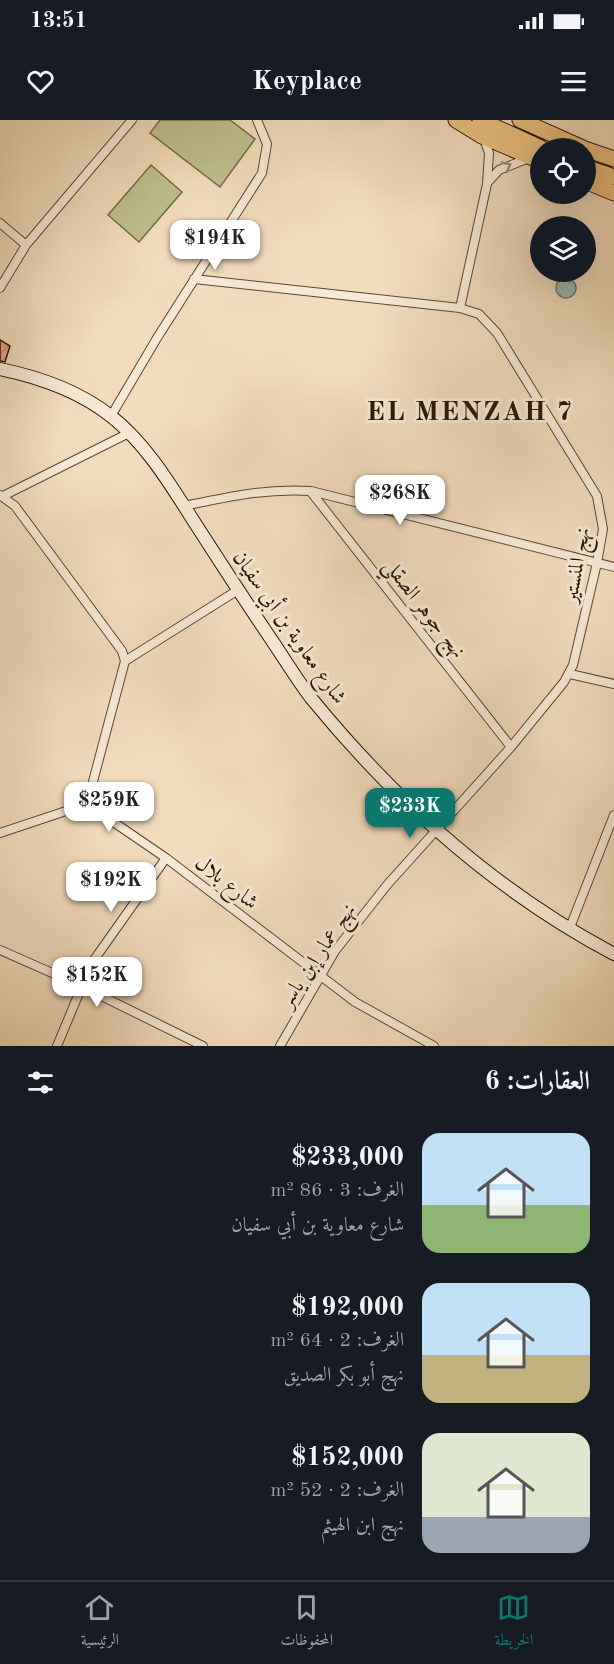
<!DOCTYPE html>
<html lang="ar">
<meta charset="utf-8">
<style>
:root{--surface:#171b24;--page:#242831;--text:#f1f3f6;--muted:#9ea1a6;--line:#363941;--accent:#0f766e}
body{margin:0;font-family:"Old Standard TT",Amiri,serif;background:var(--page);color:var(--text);direction:rtl;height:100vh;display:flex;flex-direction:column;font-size:22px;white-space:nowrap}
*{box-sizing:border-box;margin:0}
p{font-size:20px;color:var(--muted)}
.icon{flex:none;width:33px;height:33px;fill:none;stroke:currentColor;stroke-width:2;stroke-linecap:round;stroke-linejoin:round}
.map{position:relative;height:926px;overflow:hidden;direction:ltr}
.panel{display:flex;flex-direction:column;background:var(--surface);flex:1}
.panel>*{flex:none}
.controls{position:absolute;left:530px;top:18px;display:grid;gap:12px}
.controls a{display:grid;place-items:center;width:66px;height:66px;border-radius:50%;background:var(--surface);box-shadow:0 6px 24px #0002;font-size:30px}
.price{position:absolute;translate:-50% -51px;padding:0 14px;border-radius:12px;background:#fff;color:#222;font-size:20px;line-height:39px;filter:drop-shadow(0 2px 3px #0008)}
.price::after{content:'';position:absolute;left:50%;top:36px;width:18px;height:14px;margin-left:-9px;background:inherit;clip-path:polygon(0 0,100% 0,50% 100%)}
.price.on{background:var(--accent);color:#fff}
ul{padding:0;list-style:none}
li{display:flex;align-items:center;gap:18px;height:150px;padding:0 24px}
li span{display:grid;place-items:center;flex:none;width:168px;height:120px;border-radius:18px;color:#555}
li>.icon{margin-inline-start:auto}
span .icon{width:72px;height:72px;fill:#fffc;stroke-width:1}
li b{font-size:26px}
h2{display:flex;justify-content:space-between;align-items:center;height:72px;padding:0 24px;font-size:26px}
.status{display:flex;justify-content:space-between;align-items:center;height:42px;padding:0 30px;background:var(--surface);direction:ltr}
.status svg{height:16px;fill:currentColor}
header{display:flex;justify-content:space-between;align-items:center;height:78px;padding:0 24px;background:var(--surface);font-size:27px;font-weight:800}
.menu{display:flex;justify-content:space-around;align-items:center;height:84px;border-top:2px solid var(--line);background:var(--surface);font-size:16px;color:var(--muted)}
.menu a{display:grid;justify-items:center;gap:3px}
.menu .on{color:var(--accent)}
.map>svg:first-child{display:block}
.green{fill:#bfbe8d;stroke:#736a46;stroke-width:1.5}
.water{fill:url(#water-ripples);stroke:#6d796c;stroke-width:1.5}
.building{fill:url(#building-hatch);stroke:#271600;stroke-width:1.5}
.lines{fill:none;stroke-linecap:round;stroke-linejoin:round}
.street-casing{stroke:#5a472f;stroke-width:10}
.secondary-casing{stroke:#271600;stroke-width:14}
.highway-casing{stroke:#271600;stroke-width:17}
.street{stroke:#f7e8d3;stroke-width:8}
.secondary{stroke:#f7e8d3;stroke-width:12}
.highway{stroke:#e9be7e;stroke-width:15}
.oneway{stroke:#998a74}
.labels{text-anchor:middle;stroke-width:6;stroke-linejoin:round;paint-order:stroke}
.street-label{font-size:21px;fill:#271600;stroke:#f7e8d3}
.district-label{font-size:27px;font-weight:bold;letter-spacing:1.5px;fill:#271600;stroke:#f7e8d3}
</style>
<div class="status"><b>13:51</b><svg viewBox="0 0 49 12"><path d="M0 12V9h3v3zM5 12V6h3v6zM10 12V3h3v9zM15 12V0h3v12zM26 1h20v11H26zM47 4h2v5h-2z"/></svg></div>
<header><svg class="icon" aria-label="menu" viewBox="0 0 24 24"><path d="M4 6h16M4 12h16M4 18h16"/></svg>Keyplace<svg class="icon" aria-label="heart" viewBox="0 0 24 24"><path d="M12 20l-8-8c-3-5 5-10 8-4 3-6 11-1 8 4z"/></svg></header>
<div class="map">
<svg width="614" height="926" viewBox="0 0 614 926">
<defs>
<pattern id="water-ripples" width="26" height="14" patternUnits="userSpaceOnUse" patternTransform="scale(1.5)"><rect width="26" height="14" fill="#9bbbb4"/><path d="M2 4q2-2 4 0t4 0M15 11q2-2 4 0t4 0" fill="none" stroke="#86a099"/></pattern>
<pattern id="building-hatch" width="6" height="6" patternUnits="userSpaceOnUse" patternTransform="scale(1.5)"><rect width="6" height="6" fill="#e6a28b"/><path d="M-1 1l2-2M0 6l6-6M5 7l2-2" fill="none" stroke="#c58b76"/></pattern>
</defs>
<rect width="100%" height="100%" fill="#f2dbbb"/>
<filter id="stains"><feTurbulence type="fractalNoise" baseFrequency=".00333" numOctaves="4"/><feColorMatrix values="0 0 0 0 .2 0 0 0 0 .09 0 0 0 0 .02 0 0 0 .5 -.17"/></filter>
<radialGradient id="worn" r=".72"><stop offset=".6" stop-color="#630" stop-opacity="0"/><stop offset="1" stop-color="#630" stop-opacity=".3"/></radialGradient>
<!-- green -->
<path class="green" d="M160,0H230L255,19L220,67L150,13Z
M151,45L182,72L139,122L108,95Z"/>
<!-- water -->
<path class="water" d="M556 168a10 10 0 1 1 20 0a10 10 0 1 1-20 0Z"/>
<!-- building -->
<path class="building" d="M0,220L10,226L5,242L0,241Z"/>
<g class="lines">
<defs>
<path id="street" d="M487,63L499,50L529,38
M0,103L26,125
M194,159L460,188L479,194L497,213L597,376L603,409L597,443L573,545L564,562L511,627L387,765L335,831L280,926
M0,168L26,125L132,0
M460,188L487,64L489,33L484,19
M111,296L157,218L262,53L267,24L257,0
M311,372L511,627
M0,375L15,386L122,531L125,541L87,684L166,738L355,882L434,926
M3,376L129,313
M184,386C227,377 267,368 311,371L614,447
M125,541L238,470
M570,554L614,564
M0,713L87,684
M569,810L614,695
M0,830L77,864L203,926
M77,864L166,738
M57,926L82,866"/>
<path id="secondary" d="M0,249C39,257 81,272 112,297C146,324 170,364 193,400C220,442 247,484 275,525C287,543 298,561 311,578C396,682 495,771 614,834"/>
<path id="highway" d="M456,0L482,16L540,41
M480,0L541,28
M520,0L583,28
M585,29L614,39
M585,47L614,57
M585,61L614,73"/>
</defs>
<!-- street casing -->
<use href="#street" class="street-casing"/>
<!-- secondary casing -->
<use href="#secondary" class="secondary-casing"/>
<!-- highway casing -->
<use href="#highway" class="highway-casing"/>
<!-- street -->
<use href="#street" class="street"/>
<!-- secondary -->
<use href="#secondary" class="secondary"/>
<!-- highway -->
<use href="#highway" class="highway"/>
</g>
<!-- one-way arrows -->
<defs><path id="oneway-chevron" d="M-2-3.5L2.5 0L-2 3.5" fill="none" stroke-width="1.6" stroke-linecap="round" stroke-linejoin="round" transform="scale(1.5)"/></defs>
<use class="oneway" href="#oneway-chevron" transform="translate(507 46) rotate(-28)"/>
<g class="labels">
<!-- street labels -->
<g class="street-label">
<text transform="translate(576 445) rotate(-80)" y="7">نهج المنستير</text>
<text transform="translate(425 488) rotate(52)" y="7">نهج جوهر الصقلي</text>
<text transform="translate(290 507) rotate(55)" y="7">شارع معاوية بن أبي سفيان</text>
<text transform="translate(227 762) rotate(38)" y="7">شارع بلال</text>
<text transform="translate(317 835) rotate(-56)" y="7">نهج عمار إبن ياسر</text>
</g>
<!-- district labels -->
<g class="district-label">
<text x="470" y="300">EL MENZAH 7</text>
</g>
</g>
<rect width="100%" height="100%" filter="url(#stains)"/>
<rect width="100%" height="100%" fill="url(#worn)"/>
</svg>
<div class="controls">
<a><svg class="icon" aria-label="locate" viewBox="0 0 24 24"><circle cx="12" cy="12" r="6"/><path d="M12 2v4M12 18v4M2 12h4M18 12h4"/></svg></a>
<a><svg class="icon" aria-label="layers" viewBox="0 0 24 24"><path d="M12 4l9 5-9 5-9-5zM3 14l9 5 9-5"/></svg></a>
</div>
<b class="price" style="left:215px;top:151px">$194K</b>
<b class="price" style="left:400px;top:406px">$268K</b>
<b class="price" style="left:109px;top:713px">$259K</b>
<b class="price on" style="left:410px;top:719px">$233K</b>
<b class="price" style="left:111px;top:793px">$192K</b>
<b class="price" style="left:97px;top:888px">$152K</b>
</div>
<section class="panel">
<h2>العقارات: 6<svg class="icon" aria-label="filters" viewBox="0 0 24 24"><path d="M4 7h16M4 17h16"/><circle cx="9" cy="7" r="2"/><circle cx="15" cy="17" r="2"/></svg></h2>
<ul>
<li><span style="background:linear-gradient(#bfe0f5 60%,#8fb573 0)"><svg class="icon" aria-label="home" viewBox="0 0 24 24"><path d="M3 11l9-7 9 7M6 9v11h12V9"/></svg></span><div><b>$233,000</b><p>الغرف: 3 · 86 m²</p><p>شارع معاوية بن أبي سفيان</p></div></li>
<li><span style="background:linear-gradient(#bfe0f5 60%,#c2b280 0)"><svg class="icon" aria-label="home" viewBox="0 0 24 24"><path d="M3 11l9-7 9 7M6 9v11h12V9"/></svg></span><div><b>$192,000</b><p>الغرف: 2 · 64 m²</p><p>نهج أبو بكر الصديق</p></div></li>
<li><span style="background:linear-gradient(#dfe7d0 70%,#9aa5b1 0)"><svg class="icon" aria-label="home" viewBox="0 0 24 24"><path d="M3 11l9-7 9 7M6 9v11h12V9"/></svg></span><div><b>$152,000</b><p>الغرف: 2 · 52 m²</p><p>نهج ابن الهيثم</p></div></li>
</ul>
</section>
<nav class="menu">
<a class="on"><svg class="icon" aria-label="map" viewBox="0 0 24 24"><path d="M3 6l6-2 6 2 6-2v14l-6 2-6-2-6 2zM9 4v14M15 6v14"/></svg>الخريطة</a>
<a><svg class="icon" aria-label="saved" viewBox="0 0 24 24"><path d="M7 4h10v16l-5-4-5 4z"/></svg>المحفوظات</a>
<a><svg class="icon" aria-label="home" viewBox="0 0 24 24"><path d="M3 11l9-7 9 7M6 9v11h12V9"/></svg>الرئيسية</a>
</nav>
